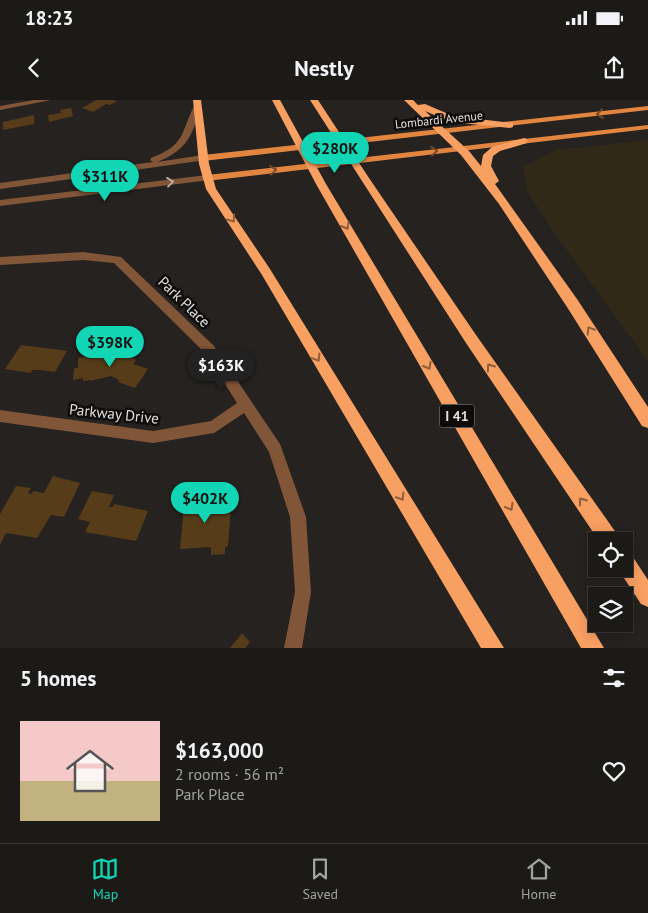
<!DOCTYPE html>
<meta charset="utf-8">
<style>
:root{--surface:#1c1a17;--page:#292724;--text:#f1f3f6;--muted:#a0a1a1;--line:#3a3836;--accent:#11d5b4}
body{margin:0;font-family:"PT Sans",sans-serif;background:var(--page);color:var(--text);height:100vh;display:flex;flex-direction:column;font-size:19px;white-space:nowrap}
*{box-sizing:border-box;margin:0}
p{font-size:16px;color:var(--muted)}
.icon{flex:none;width:28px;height:28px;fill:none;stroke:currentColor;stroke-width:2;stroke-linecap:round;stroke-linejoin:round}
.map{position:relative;height:548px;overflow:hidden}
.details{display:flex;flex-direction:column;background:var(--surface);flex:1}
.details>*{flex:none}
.controls{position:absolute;left:588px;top:432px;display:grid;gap:10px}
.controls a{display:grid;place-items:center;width:45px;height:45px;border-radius:0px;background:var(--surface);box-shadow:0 2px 12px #0003,0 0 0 1px var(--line);font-size:25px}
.price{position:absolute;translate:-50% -42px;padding:0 11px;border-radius:18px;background:var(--accent);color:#111;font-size:16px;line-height:32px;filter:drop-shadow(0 1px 2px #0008)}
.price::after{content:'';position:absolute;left:50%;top:30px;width:15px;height:11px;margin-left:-8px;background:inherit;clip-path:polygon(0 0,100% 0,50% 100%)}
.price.on{background:#222;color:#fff}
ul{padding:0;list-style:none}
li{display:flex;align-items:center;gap:15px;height:125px;padding:0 20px}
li+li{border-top:1px solid var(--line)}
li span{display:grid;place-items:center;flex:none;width:140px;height:100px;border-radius:0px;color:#555}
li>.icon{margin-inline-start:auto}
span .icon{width:60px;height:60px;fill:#fffc;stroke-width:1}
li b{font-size:21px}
h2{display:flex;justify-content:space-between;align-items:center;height:60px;padding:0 20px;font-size:21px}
.status{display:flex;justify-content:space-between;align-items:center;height:35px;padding:0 25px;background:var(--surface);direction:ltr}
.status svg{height:14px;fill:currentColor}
header{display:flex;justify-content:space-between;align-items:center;height:65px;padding:0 20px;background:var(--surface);font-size:22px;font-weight:700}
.tab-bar{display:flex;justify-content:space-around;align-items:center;height:70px;border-top:1px solid var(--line);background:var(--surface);font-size:14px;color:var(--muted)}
.tab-bar a{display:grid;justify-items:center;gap:2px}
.tab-bar .on{color:var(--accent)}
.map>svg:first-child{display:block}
.commercial{fill:#302918}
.building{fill:#573c19}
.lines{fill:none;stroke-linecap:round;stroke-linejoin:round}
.minor{fill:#815537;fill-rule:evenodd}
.major{fill:#e18541;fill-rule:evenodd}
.highway{fill:#f89f62;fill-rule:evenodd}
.oneway{stroke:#774826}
.oneway2{stroke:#bba89b}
.oneway3{stroke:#8e5d3a}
.labels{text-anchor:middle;stroke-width:5;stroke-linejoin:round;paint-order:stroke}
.far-street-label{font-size:12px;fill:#e1e0dd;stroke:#0d0c0a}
.shield{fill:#0d0c0a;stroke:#a1a09e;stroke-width:1}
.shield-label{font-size:14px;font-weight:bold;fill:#e1e0dd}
.street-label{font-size:15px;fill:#e1e0dd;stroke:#0d0c0a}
</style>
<div class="status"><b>18:23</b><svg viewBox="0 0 49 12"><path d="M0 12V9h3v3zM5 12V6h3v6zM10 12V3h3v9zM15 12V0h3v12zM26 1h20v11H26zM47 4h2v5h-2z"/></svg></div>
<header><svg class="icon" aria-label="back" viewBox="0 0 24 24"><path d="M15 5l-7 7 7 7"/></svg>Nestly<svg class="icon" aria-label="share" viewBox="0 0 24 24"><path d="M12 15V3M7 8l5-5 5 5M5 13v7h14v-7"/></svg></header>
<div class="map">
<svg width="648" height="548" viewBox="0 0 648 548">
<rect width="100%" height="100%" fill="#25221f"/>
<!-- commercial -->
<path class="commercial" d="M648,40V261L555,134L527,91L523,67L556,50Z"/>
<!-- building -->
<path class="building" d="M96,0H113L117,1L110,5L106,4L93,12L82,8Z
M71,8L73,16L49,22L48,15L61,13L60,10Z
M34,15V24L3,30V22Z
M21,245L53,249L67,251L55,272L41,270H32L31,273L5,269Z
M121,248L132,252L129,257L136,260L133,264L148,269L135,288L118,282L119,280L111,276L90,281L91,280L83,281V278L73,280L74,268H78V258L106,254V250Z
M53,376L80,383L64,417L51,415L37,438L6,433L0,445V414L16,386L31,388L28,393L32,394L33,391L44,393Z
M92,391L114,395L109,407H113L114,404L148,411L136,441L85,432L90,422L78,419Z
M209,393L208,401L218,400V405H231L228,446L225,447V454L211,455V447L180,449L185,395Z
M242,533L250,542L245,548H230Z"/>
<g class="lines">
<!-- minor -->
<path class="minor" d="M34,0H51L0,10V6Z
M194,6L201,8C191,37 187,50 157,62L203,55L206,56V60L0,89V83L153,62L150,60L151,58C185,45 180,35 194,6Z
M207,75L210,76V80L0,106V100Z
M83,152L121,157L214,246L280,344L306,417L311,492L302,548H284L295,492L290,417L269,352L244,313L214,333L153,343L0,322V310L153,331L211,321L237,303L206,254L114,163L83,160L0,165V157Z"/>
<!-- major -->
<path class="major" d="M648,6V10L203,61L199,58L203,55Z
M648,25V29L207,81L203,78L207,75Z"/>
<!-- highway -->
<path class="highway" d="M193,0H201L209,64L216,89L270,169L504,548H481L262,175L206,89L199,64Z
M272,0H280L326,84L604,548H581L316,84Z
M310,0H318L369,78L476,235L617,434L619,441H599L466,243Z
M404,0H413L418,5L425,4L453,16L513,23V27L510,28L451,22L425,11L469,51L481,66L483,55L492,47L524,38L527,39V43L500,51L493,56L491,66L499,81L495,84L577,199L648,307V328L642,326L567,207L499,104L461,55Z
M624,451L631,454L648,480V507L641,504L618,469H624Z"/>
</g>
<!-- one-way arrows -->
<defs><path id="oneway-chevron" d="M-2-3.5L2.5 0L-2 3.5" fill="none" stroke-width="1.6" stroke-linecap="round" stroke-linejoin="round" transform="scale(1.25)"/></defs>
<g class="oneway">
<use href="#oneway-chevron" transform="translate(600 14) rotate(173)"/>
<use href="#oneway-chevron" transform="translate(434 51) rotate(-6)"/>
<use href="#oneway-chevron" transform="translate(273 70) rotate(-7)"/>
</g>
<use class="oneway2" href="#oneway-chevron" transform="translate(170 82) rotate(-7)"/>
<g class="oneway3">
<use href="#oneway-chevron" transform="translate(232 119) rotate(54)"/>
<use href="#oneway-chevron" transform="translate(346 126) rotate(60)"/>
<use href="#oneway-chevron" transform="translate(590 230) rotate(-123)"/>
<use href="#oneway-chevron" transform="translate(317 258) rotate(59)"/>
<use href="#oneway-chevron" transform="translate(428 266) rotate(60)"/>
<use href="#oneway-chevron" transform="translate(490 267) rotate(-125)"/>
<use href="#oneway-chevron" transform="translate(401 397) rotate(58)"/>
<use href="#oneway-chevron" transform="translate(582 401) rotate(-125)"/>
<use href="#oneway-chevron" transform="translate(510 407) rotate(60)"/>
</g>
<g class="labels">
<!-- far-street labels -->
<g class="far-street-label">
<text transform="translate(439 20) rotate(-6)" y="4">Lombardi Avenue</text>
</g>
<!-- shield labels -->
<rect class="shield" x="439.5" y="304.5" width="35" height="23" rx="4"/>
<g class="shield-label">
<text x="457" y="321">I 41</text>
</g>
<!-- street labels -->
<g class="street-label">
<text transform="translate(184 202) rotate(44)" y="5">Park Place</text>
<text transform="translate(114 314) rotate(6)" y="5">Parkway Drive</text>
</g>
</g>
</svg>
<div class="controls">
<a><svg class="icon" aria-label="locate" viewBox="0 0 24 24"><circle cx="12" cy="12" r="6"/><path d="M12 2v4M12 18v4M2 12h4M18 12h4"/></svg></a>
<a><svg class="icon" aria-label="layers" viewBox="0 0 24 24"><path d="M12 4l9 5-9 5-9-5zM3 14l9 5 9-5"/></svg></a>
</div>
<b class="price" style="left:335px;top:74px">$280K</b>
<b class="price" style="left:105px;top:102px">$311K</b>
<b class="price" style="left:110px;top:268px">$398K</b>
<b class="price on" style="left:221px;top:291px">$163K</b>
<b class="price" style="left:205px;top:424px">$402K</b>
</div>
<section class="details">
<h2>5 homes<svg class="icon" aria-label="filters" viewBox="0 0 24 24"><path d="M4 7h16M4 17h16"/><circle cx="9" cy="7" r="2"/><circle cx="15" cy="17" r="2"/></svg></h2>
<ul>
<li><span style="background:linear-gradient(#f6c9c9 60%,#c2b280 0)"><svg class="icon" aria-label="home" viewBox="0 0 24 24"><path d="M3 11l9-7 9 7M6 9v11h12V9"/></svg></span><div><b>$163,000</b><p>2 rooms · 56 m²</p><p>Park Place</p></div><svg class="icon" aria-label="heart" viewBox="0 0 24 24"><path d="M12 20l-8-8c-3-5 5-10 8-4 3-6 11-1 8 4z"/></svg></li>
</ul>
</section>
<nav class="tab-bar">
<a class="on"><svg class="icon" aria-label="map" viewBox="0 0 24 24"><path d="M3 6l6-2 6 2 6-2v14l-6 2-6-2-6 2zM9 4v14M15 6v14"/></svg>Map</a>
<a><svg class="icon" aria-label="saved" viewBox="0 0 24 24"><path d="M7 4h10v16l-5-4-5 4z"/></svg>Saved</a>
<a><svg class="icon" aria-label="home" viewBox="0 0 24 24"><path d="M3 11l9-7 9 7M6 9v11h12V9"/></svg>Home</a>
</nav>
